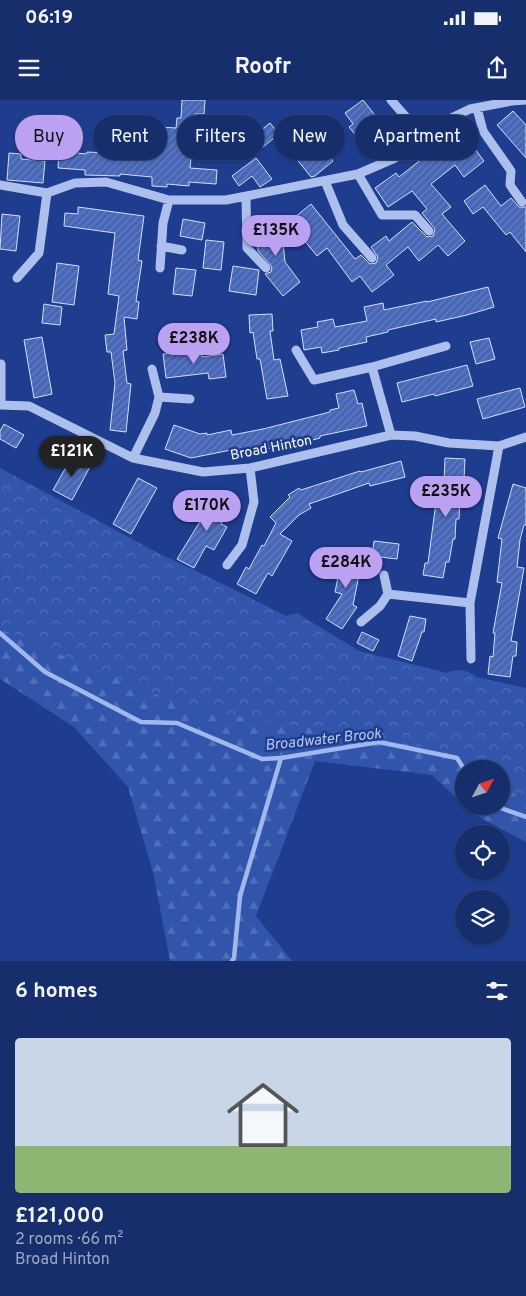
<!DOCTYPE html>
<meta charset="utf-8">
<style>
:root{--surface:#162e6b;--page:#233a73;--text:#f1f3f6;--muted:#9ea8c1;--line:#354a7e;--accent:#bca0f2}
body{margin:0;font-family:Overpass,sans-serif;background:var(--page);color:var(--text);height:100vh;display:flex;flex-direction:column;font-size:19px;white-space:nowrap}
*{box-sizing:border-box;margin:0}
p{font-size:16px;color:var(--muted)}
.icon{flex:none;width:28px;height:28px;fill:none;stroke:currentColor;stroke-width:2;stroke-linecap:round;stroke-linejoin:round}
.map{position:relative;height:861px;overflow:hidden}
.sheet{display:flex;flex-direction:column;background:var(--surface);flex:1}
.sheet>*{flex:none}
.banner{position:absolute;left:15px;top:15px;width:496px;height:45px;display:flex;gap:10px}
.needle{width:32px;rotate:50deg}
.tools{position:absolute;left:455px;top:660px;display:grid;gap:10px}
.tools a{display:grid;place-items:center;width:55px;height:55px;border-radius:50%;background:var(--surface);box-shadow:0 1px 4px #0004,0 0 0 1px var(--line);font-size:25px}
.price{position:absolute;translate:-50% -42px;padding:0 11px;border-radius:18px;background:var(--accent);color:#111;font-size:16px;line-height:32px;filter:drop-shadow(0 1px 2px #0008)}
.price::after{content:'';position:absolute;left:50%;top:30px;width:15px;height:11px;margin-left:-8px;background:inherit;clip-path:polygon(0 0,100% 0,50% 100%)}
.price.selected{background:#222;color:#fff}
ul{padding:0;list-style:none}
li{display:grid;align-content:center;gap:10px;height:265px;padding:0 15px}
li span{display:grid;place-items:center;height:155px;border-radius:5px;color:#555}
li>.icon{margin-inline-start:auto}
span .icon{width:90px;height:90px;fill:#fffc;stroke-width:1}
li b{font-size:21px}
h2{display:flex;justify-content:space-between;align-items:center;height:60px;padding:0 15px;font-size:21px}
.chip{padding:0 18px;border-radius:22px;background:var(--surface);box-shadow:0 1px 4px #0004,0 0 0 1px var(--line);font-size:18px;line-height:45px}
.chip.selected{background:var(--accent);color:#111}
.status{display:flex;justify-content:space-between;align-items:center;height:35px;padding:0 25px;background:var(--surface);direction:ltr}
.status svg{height:14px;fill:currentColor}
header{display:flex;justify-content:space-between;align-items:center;height:65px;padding:0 15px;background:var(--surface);font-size:22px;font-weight:700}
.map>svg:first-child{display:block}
.forest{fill:url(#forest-firs)}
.park{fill:url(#park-crowns)}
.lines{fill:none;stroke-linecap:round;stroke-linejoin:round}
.stream{stroke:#a0b8ee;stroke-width:4.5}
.building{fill:url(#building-hatch);stroke:#d2def9}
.minor{stroke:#adbfed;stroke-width:9}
.labels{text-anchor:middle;stroke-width:5;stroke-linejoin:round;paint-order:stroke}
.street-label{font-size:14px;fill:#fff;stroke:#1e3d8f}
.water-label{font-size:15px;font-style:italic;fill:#b9caf4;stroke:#1e3d8f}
</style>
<div class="status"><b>06:19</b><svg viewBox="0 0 49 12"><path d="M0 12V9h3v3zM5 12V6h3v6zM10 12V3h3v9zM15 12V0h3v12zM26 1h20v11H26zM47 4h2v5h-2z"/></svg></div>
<header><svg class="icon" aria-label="menu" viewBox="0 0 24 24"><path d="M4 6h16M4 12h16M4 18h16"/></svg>Roofr<svg class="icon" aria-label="share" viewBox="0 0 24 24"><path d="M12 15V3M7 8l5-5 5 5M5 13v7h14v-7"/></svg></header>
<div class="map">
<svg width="526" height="861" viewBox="0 0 526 861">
<defs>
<pattern id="forest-firs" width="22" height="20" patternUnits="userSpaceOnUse" patternTransform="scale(1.25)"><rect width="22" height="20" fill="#3255ac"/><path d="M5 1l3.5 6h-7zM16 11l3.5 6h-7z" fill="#516eb8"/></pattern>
<pattern id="park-crowns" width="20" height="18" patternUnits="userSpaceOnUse" patternTransform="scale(1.25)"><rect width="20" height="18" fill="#3255ac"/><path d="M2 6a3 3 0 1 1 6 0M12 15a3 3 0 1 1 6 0" fill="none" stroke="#516eb8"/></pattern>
<pattern id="building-hatch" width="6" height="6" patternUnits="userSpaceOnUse" patternTransform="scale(1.25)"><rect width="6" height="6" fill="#4766b6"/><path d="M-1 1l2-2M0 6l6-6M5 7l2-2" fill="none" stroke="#637dc1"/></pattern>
</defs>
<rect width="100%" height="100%" fill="#1e3d8f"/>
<!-- forest -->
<path class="forest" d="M0,405L335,567L526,602V742L472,713L465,706H501V669H464V705L432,675L315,661L256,816L292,861H170L154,776L128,687L74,627L0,579Z"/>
<!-- park -->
<path class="park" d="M0,368L160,454L223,484L286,516L297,513L359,551L447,573C455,568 470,570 476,577L526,588V704L501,683V669H484L466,654L188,608L0,529Z"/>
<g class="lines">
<!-- stream -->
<path class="stream" d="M0,533L45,572L141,622L177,623L262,659L281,658L379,642L457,658L464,669
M495,706L526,717
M232,861L234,858L240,796L281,658"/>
</g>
<!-- building -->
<path class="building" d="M182,0H205L204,14H195L190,68L217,70L216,84L189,82V86L167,84V87L152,86V77L120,74V76L85,75V70L58,68L59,51L86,54L87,52L108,53L144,57L147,26L176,28L177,18H181Z
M363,0L392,37L385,42L390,47L376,60L349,27L353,24L345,13Z
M513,11L526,25V58L497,25Z
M270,23L279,34L258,51L249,40Z
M460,29L484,61L464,77L455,65L431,84L451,107L442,114L465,141L448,156L438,145L419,161L408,147L386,165L394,175L372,192L360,176L352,182L327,148L317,156L289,122L311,104L355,159L361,155L370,164L376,163L378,157L371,147L386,136L389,141L412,122L427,137L433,136L435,129L422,113L427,109L412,91L388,107L375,88L396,73L399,77Z
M294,32L312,54L321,47L333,61L315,76L311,77L282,41Z
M9,53L21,54V59L45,61L43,83L7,80Z
M256,58L272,79L260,87L252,76L239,86L232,76Z
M485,85L501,106L511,98L519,107H526V152L510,132L506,135L483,107L473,114L464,101Z
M78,107L144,116L138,160L142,161L136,201L139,202L137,219L124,217L127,250L123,251L127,283L131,284L126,332L110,330L115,283L111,252H107L105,235L114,234L119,196L108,194L115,133L64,126L65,113L78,114Z
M2,114L20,116L16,151L0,149Z
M183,119L205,123L202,140L180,136Z
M281,122L285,162L300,182L283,196L265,174L271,172L272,167L258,151L256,125Z
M206,140L224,142L221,170L203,168Z
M57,163L79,166L74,205L52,202Z
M233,166L259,170L256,195L229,191Z
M176,168L196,170L192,196L173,194Z
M488,187L494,207L467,215L436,222V219L388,230V232L366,237L367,242L339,248V250L322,253L321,247L304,250L301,230L318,227L317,222L333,219L335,227L367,221L364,207L383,203L384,210L427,201V202Z
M44,204L62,207L60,225L42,223Z
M272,214L273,231H270L274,260L280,259L288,296L267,299L260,259H257L253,232L250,233L249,215Z
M42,237L52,294L34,298L24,240Z
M489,238L495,259L476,264L470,242Z
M201,251L202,257L223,254L226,277L209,279L208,273L166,278L163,254Z
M467,265L473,286L435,296L434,294L402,302L397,283Z
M520,288L525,307L483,319L477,299Z
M354,290L358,304L362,303L367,326L320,336V338L292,346L291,342L243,356L241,348L191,358L165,349L174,325L200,334L207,333V335L231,330L232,335L263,329L330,312V310L339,308L336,294Z
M4,324L24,335L16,348L0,339V331Z
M73,355L91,365L72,400L53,390Z
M445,358L465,359L463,398H460L459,419H456L455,439H453L449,462H446L443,478L423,475L425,463H428L436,402L441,403L442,383H444Z
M401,361L405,377L370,386L369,383L309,404L311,408L299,415L280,434L292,441L272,476L268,473L256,494L237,484L246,467L249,469L262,445L264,446L276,423L270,417L290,397L288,395L299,388L301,390L360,371L361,372Z
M138,378L157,388L131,434L113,424Z
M513,384L526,388V425H524L520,440L517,467L524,468L511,541L517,542L516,556H513L510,577L488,574L490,556L493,557L495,533H493L502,483L497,482L502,439L498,438Z
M217,394L233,403L221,424L227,427L214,450L206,446L194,468L177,459Z
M374,441L399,444L397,459L372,456Z
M343,452L363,455L353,505L357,507L342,529L326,519L342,494L335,492Z
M410,516L426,519L424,532H422L412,561L398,556Z
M362,532L379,540L373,551L357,543Z"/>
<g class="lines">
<!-- minor -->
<path class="minor" d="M391,0L420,33
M477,8L483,31L511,71L510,85L522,102
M358,74L382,115H415L429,131
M325,81L343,125L372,158
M0,85L47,93L75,83L106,82L169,100H226L358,74L395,58L420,33L470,9L512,1L526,0
M246,97L247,148L266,168
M161,146L182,150
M160,168L163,123L169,100
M17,178L39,153L47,93
M296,250L314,280L372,267L446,246
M1,264V305
M372,267L391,335
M159,297L190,299
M0,305L29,306L133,358L203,372L250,368L391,335L415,336L449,343L499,346L526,337
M133,358L155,313L159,297L152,269
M227,465L242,445L254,402L250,368
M384,475L388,494
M470,503L471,559
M361,522L380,506L388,494L470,503L499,346"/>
</g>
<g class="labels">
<!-- street labels -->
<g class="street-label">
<text transform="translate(271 347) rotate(-11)" y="5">Broad Hinton</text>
</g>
<!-- water labels -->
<g class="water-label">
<text transform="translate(323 639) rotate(-6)" y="5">Broadwater Brook</text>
</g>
</g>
</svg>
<div class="tools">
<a><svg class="needle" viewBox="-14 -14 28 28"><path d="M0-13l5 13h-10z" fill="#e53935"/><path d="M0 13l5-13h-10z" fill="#9ea8c1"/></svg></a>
<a><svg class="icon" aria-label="locate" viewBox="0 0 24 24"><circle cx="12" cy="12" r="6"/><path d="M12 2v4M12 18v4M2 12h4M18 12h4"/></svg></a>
<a><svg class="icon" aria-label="layers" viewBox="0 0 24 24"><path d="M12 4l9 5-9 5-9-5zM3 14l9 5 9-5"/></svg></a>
</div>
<b class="price" style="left:276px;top:157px">£135K</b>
<b class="price" style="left:194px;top:265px">£238K</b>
<b class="price selected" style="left:72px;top:378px">£121K</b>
<b class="price" style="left:446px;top:418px">£235K</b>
<b class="price" style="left:207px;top:432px">£170K</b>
<b class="price" style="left:346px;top:489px">£284K</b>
<div class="banner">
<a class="chip selected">Buy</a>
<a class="chip">Rent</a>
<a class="chip">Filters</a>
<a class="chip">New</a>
<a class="chip">Apartment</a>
</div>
</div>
<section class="sheet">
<h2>6 homes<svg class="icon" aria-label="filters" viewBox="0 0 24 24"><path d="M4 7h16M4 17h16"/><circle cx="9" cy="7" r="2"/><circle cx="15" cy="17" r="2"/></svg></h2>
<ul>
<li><span style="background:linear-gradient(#c9d6e8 70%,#8fb573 0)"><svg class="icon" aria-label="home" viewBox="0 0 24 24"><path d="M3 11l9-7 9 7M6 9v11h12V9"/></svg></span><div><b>£121,000</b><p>2 rooms · 66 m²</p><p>Broad Hinton</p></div></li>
</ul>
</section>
